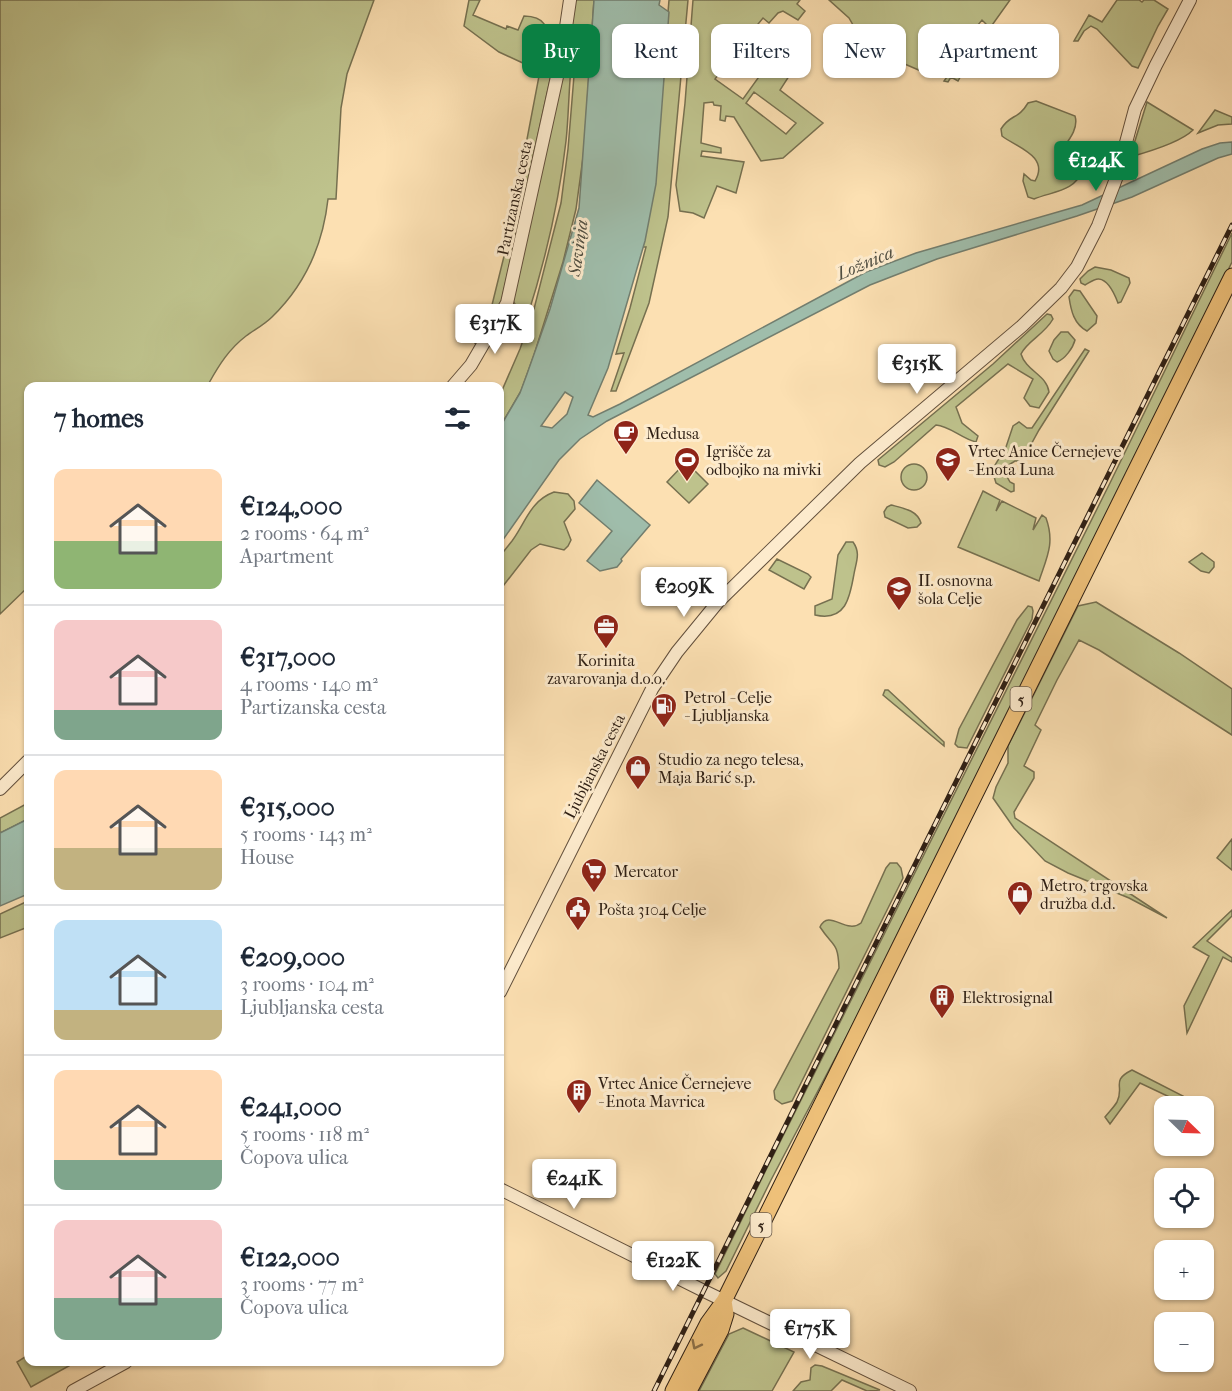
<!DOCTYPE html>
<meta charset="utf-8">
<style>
:root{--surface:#fff;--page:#f6f6f7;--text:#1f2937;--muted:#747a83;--line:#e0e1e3;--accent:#0b8043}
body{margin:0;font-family:"IM FELL French Canon",serif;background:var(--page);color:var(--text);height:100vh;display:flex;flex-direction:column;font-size:22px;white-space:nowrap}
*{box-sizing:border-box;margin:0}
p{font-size:20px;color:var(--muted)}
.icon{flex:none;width:33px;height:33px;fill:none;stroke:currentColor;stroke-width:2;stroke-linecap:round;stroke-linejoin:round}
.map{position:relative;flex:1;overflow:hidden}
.sheet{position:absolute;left:24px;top:382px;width:480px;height:984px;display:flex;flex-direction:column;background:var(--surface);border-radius:12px;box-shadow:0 2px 4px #0004}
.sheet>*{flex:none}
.hud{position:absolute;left:522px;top:24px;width:570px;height:54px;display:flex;gap:12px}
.needle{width:39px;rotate:113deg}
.tools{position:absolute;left:1154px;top:1096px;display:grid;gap:12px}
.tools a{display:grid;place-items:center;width:60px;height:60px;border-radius:12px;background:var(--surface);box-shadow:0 2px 4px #0004;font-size:30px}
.price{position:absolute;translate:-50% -51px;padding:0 14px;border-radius:6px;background:#fff;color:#222;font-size:20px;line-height:39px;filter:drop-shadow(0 2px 3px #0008)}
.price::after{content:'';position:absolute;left:50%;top:36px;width:18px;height:14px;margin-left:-9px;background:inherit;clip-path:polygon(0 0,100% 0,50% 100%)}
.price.active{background:var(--accent);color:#fff}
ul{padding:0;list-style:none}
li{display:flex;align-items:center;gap:18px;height:150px;padding:0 30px}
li+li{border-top:2px solid var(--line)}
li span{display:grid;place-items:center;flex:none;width:168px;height:120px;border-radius:12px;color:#555}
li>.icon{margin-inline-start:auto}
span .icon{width:72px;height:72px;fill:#fffc;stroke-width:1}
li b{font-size:26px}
h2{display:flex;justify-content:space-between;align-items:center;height:72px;padding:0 30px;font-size:26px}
.chip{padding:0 21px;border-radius:12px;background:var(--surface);box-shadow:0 2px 4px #0004;font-size:21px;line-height:54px}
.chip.active{background:var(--accent);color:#fff}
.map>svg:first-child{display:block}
.green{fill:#bec28c;stroke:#767050;stroke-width:1.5;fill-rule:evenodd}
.water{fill:#9fbdab;stroke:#727e6f;stroke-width:1.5;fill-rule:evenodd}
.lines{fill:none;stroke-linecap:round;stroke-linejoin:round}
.tertiary-casing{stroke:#624f3c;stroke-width:14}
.primary-casing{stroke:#2e1f14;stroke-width:17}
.tertiary{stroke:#fdebcd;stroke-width:12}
.primary{stroke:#eec079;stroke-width:15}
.rail-casing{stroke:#2e1f14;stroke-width:5}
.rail{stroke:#fdebcd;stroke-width:3;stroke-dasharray:9;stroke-linecap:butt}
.oneway{stroke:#8e7046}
.labels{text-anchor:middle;stroke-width:6;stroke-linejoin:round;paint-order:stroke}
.shield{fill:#fdebcd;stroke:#6c5c4c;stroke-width:1.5}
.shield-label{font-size:15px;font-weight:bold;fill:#2e1f14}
.street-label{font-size:16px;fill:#2e1f14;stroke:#fdebcd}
.poi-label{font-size:16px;fill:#2e1f14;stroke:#fdebcd;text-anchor:start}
.water-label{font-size:18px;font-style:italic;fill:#504e41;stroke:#fdebcd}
</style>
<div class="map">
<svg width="1232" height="1391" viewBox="0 0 1232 1391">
<rect width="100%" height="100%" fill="#fce0b2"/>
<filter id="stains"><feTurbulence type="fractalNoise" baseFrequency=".00333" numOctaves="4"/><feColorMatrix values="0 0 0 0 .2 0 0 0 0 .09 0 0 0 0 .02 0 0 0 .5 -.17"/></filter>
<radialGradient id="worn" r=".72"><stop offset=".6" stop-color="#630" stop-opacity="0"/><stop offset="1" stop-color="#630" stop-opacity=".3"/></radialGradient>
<!-- green -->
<path class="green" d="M0,0H374L347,74L341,108L336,199H328C323,244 305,285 272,317C264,325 254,330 246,336C229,349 219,365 209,383L215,387H28V587L0,614Z
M469,0H480L473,15L506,29L507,26L518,30L524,16C560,17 540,46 554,62L502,299L493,322L476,344L458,326L461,323L480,339L492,305L507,244L540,71L499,52L464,26Z
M574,0H594L584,150L576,209L563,262L534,355L521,391L500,427V395L520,349L534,309L561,203L568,149L578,27C568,61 570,105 566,141C559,203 545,262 526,321L513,301Z
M669,0H688L668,217L649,303L616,391H611L624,353L616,354L630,308L646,247H643L663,73Z
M693,0H800L797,4L805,11L798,20L783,11L778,13L769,23L763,18L749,35L793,70L780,90L823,123L783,158L761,161L734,117L726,116L725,121L720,120L721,106L714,105L713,102L704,103L701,143L721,148V153L702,151L701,156L744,162L736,193L717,186L704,218L693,213L680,211L676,185L685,103ZM734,53L761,74L743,99L715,79ZM754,92L796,123L786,134L746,103Z
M829,0H1010L980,42L958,81L951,77L948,82L944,81L963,55L988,26L982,20L935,77L900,62L861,39L849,18Z
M1117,0H1139L1142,2L1144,0H1154L1168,9L1158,26L1138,68L1132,66L1097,29L1091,26L1084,31L1078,41H1074L1089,15L1102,22Z
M1036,101L1075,116C1079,129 1068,141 1061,151L1063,157C1074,158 1079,158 1083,169C1075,192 1054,191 1034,199L1028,197L1023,181L1024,174L1031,180L1035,181C1050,156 1016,147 1002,136L1001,129C1010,114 1018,120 1028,103Z
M1147,102L1193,130C1181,142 1148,152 1130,157Z
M1215,110L1232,117V124L1218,125L1198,133Z
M1232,233V262L859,1013L771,1180L726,1271L718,1278L715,1274L764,1174L1110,483Z
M1095,267L1111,270L1129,278L1130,283L1121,302L1118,303C1115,295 1108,280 1099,279C1095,278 1089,283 1085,285L1081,283L1080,279L1088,271Z
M1074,290L1080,291L1097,316L1096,323L1087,331C1074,324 1071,311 1069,297Z
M1047,314L1051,315L1053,319C1044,335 1027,341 1021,354C1026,371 1047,375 1049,392L1039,408L1030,406L1024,398L1033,379L1008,364L956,407L962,423L978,436L976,442C962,439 950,426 936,425L894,462L885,467L879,465L878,460L993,364Z
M1061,332H1068L1075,340C1073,348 1065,359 1057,362L1053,359L1049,351L1054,340Z
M1085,349L1089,351L1039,430L1022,461H1015L1007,466L1006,475L1010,482L1014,484V491L1011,492L996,483L992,470L1006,447L1013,426L1019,422L1027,428H1032Z
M686,462L708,484L689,503L667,482Z
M901 477a13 13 0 1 1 26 0a13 13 0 1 1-26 0Z
M983,491L1000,500L996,511L1002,501L1036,518L1033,530L1042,515L1046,518C1055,543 1047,557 1039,581L958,547Z
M554,492L568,494L574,501L575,509L564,522L571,540L568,546L564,550L540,544L531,550L500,590V556C504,551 508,546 512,541C526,522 530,501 554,492Z
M891,505C903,508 917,510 921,523L917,527L908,528L885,517L884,512L887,507Z
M846,542H853C861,553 856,562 854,574C850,597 846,622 815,615V606L832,599L838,555Z
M1202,553L1214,562V567L1209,573L1201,571L1189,562Z
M777,559L808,574L811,577L804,589L769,570Z
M1096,602L1179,653L1232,689V735L1099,650L1079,640L1057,680L1035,725L1041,730L1024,766L1034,772V778L1014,812L1015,818L1167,918L1129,898L1068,873L1045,861L1014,828L993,798L996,787L1008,763V746L1078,606Z
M1028,606L1032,607L1033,611L1032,619L967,748L958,747L955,744L959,729L1017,620Z
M885,690H888L944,742V746L883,695Z
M28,803V819L0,833V818Z
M1232,839V870L1217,858Z
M890,863H897L901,868L903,878L792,1101L782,1104L775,1099L774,1091L839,968C838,941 833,947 820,927C829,908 846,935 861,923L886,868Z
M28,901V927L0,938V914Z
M1232,910V916L1207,941L1232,958V962L1223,957L1187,1033L1184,1006L1209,956L1193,947Z
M1132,1070L1183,1096L1180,1102L1140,1083L1110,1124L1105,1117C1109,1112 1114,1107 1117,1102C1125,1086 1110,1081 1132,1070Z
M743,1328L794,1352L772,1391H699L729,1334Z
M28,1355V1362H76L31,1387L17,1362Z
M815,1365L822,1366L880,1390L867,1391L842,1380L831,1391H793L801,1382L810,1380L811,1368Z"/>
<!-- water -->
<path class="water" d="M594,0H660L659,5L669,12L656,184L645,241L608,368L588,415L593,417L620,404L866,272L916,253L1082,205L1202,149L1220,143L1232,142V154L1218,158L1132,197L1077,216L937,259L870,285L607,421L580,439L559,460L500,544V427L520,393L527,374L550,309L579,208ZM565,392L573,397L567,414L552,428L541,426Z
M597,480L650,525L621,559L622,561L617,567L600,571L587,561L612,531L579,503Z
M28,819V894L0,906V833Z"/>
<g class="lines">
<defs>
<path id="tertiary" d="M452,387L471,365L507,303L562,54L570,0
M0,789L28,761
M500,992L652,689L677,652L718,602L860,463L1022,326L1061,288L1077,267L1098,226L1117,176L1135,109L1156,65L1190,0
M500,1189L704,1291L910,1391
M73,1391L126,1362"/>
<path id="primary" d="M673,1391L708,1323L724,1301L1232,276
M689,1391L721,1330L726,1314L724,1301"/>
</defs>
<!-- tertiary casing -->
<use href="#tertiary" class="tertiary-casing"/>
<!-- primary casing -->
<use href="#primary" class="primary-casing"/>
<!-- tertiary -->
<use href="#tertiary" class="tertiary"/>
<!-- primary -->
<use href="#primary" class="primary"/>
<defs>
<path id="rail" d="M654,1391L1232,225"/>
</defs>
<!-- rail casing -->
<use href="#rail" class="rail-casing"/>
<!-- rail -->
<use href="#rail" class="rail"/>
</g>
<!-- one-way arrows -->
<defs><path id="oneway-chevron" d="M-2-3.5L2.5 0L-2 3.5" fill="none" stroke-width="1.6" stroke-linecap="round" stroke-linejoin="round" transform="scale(1.5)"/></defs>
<use class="oneway" href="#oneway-chevron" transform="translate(696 1345) rotate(117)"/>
<!-- icons -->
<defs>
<symbol id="cafe-pin" viewBox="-11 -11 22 30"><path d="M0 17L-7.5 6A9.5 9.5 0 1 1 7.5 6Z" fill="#8f2418" stroke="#fdebcd"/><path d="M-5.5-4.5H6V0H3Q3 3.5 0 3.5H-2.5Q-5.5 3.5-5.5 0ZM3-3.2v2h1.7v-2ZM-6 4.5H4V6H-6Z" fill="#fff"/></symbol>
<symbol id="stadium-pin" viewBox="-11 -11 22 30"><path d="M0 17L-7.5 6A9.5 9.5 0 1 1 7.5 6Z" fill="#8f2418" stroke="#fdebcd"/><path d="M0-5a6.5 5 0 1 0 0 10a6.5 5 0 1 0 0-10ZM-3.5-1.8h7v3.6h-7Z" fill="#fff"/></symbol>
<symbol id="school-pin" viewBox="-11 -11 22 30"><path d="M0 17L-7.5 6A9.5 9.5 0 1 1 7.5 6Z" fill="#8f2418" stroke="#fdebcd"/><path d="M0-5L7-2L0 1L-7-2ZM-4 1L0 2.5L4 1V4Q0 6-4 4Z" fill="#fff"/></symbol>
<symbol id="office-pin" viewBox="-11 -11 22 30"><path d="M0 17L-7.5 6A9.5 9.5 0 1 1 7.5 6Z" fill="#8f2418" stroke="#fdebcd"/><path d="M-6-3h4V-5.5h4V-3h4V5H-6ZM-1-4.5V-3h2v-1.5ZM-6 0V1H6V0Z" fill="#fff"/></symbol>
<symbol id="fuel-pin" viewBox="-11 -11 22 30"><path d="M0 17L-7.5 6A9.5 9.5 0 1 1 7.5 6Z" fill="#8f2418" stroke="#fdebcd"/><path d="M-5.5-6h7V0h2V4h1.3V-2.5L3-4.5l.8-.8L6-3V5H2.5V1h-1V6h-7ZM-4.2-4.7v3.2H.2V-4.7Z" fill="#fff"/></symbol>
<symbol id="shop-pin" viewBox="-11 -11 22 30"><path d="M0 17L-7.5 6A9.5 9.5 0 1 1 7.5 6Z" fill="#8f2418" stroke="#fdebcd"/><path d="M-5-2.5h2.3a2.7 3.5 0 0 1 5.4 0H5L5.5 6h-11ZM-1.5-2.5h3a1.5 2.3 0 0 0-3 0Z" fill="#fff"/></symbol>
<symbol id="supermarket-pin" viewBox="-11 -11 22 30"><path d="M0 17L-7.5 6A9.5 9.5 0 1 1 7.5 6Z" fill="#8f2418" stroke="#fdebcd"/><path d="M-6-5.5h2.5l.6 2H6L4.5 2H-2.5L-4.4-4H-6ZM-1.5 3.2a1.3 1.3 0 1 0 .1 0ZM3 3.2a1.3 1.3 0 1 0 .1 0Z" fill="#fff"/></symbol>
<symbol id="civic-pin" viewBox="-11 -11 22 30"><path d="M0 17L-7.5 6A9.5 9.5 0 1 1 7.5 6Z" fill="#8f2418" stroke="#fdebcd"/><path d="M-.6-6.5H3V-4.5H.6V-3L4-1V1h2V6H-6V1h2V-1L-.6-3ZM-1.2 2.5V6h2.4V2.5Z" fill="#fff"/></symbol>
<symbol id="building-pin" viewBox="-11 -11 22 30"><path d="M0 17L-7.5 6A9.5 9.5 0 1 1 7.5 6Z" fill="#8f2418" stroke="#fdebcd"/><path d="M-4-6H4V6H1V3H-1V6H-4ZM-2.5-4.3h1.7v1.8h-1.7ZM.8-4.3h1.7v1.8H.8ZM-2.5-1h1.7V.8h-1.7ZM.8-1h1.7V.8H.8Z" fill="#fff"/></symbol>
</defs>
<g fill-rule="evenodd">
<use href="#cafe-pin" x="611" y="418" width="30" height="40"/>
<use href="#stadium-pin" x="672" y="445" width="30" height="40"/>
<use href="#school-pin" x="933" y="445" width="30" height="40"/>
<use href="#school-pin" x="884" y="574" width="30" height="40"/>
<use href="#office-pin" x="591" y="612" width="30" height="40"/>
<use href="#fuel-pin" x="649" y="691" width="30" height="40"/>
<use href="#shop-pin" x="623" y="753" width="30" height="40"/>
<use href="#supermarket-pin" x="579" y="856" width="30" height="40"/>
<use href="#shop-pin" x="1005" y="879" width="30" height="40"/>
<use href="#civic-pin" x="563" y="894" width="30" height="40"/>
<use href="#building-pin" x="927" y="982" width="30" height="40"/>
<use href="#building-pin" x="564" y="1077" width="30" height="40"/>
</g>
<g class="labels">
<!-- shield labels -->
<g class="shield">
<rect x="1010.5" y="687" width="21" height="24" rx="4.5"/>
<rect x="750.5" y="1213" width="21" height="24" rx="4.5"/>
</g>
<g class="shield-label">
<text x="1021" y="704">5</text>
<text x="761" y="1230">5</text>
</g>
<!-- street labels -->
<g class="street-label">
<text transform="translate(514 198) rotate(-78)" y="6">Partizanska cesta</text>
<text transform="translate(594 766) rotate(-63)" y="6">Ljubljanska cesta</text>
</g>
<!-- poi labels -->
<g class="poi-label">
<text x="646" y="439">Medusa</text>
<text x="706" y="457">Igrišče za<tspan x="706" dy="18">odbojko na mivki</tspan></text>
<text x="968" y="457">Vrtec Anice Černejeve<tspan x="968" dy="18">- Enota Luna</tspan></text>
<text x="918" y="586">II. osnovna<tspan x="918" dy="18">šola Celje</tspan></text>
<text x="606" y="666" text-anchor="middle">Korinita<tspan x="606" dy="18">zavarovanja d.o.o.</tspan></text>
<text x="684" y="703">Petrol - Celje<tspan x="684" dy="18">- Ljubljanska</tspan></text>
<text x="658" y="765">Studio za nego telesa,<tspan x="658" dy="18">Maja Barić s.p.</tspan></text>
<text x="614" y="877">Mercator</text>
<text x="1040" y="891">Metro, trgovska<tspan x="1040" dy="18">družba d.d.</tspan></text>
<text x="598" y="915">Pošta 3104 Celje</text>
<text x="962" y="1003">Elektrosignal</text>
<text x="598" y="1089">Vrtec Anice Černejeve<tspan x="598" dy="18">- Enota Mavrica</tspan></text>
</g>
<!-- water labels -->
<g class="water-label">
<text transform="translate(578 248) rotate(-82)" y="6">Savinja</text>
<text transform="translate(865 263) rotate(-23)" y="6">Ložnica</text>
</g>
</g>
<rect width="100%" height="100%" filter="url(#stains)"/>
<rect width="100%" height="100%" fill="url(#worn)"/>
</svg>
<div class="tools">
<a><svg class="needle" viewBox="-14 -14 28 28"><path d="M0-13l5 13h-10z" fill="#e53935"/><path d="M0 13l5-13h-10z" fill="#747a83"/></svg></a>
<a><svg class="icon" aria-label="locate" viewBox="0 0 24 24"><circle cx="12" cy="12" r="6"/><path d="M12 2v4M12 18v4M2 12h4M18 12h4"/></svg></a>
<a>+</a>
<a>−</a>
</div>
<b class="price active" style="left:1096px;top:192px">€124K</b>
<b class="price" style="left:495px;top:355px">€317K</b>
<b class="price" style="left:917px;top:395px">€315K</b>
<b class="price" style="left:684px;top:618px">€209K</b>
<b class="price" style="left:574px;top:1210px">€241K</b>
<b class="price" style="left:673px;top:1292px">€122K</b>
<b class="price" style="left:810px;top:1360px">€175K</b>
<div class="hud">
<a class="chip active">Buy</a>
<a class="chip">Rent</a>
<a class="chip">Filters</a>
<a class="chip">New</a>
<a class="chip">Apartment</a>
</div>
<section class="sheet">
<h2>7 homes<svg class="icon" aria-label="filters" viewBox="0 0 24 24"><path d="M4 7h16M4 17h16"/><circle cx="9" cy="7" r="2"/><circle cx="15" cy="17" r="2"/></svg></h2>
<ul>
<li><span style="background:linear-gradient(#ffd9b3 60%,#8fb573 0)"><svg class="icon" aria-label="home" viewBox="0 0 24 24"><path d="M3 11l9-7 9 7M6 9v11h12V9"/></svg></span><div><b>€124,000</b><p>2 rooms · 64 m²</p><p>Apartment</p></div></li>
<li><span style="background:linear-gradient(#f6c9c9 75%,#7fa58c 0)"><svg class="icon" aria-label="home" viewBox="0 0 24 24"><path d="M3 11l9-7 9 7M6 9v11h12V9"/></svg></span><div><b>€317,000</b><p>4 rooms · 140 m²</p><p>Partizanska cesta</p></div></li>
<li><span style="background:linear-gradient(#ffd9b3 65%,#c2b280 0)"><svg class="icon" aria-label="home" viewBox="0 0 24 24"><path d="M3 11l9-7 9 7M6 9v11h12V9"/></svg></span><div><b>€315,000</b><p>5 rooms · 143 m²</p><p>House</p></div></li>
<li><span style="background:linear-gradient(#bfe0f5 75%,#c2b280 0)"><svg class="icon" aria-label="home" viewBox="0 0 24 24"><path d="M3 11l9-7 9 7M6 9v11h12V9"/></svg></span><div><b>€209,000</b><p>3 rooms · 104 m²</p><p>Ljubljanska cesta</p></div></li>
<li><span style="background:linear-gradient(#ffd9b3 75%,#7fa58c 0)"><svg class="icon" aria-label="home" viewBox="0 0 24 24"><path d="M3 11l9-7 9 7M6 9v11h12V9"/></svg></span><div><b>€241,000</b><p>5 rooms · 118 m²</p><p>Čopova ulica</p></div></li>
<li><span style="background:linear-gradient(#f6c9c9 65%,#7fa58c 0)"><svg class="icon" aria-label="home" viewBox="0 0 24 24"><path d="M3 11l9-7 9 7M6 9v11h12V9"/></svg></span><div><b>€122,000</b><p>3 rooms · 77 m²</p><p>Čopova ulica</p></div></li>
</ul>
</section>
</div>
